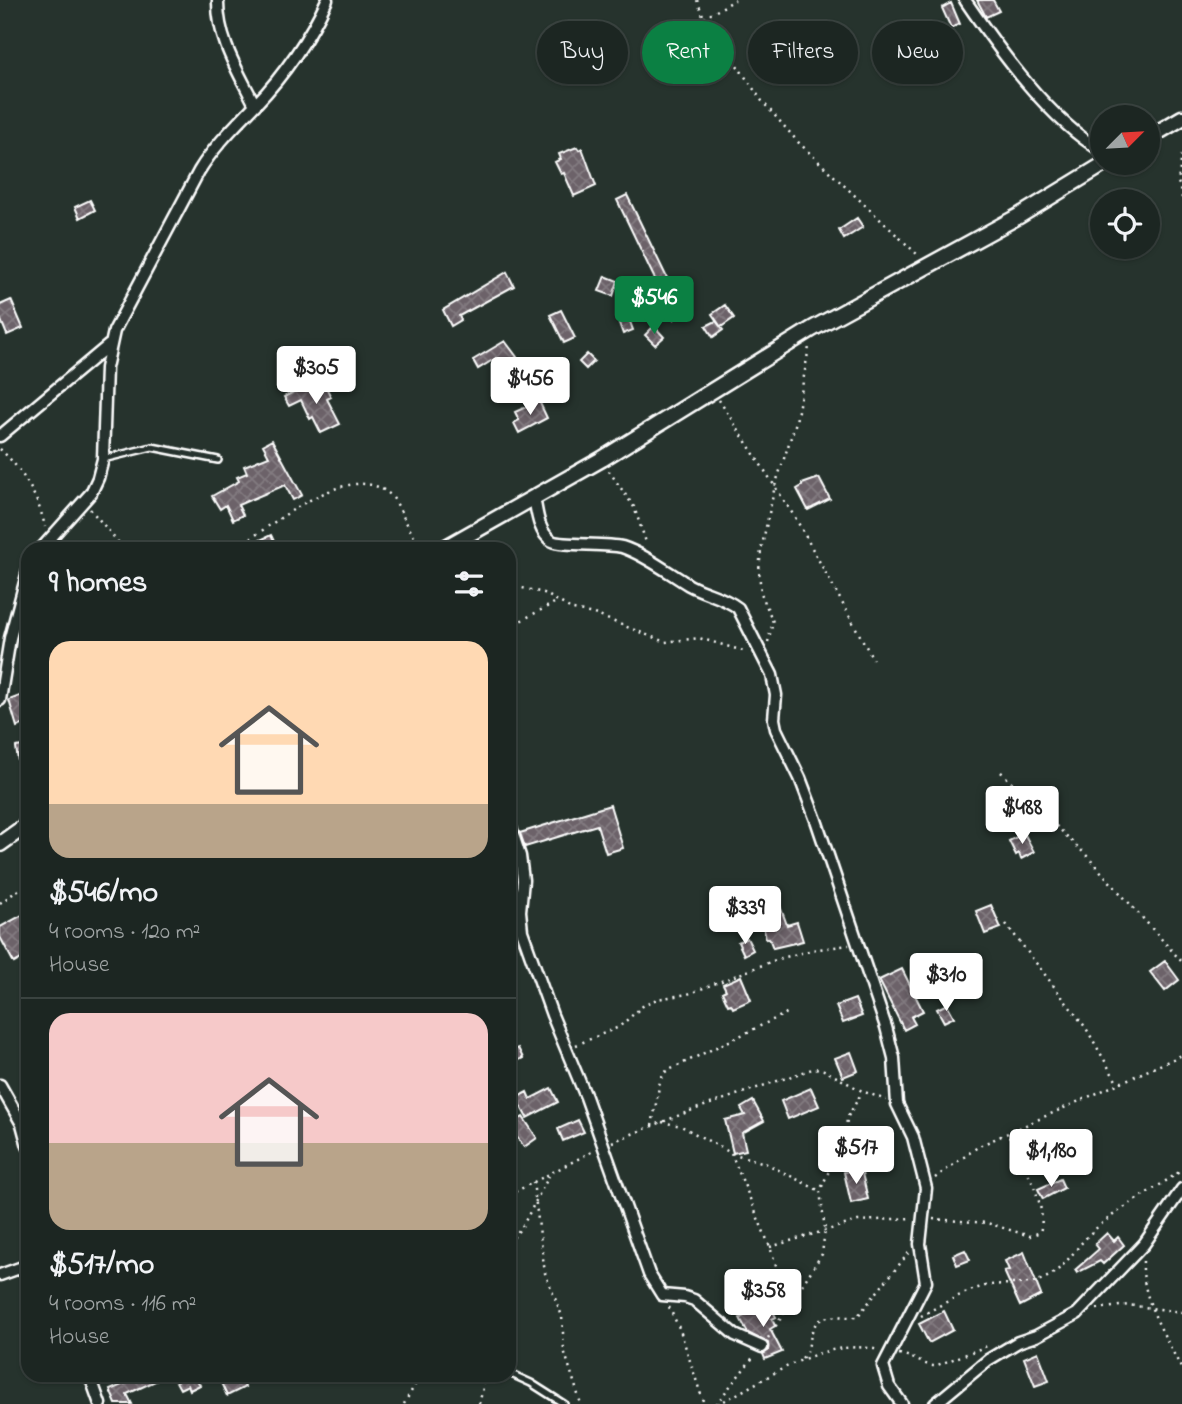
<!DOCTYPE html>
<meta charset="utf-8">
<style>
:root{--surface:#1c2622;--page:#29322f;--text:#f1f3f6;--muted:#a0a5a5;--line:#3a4340;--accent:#0b8043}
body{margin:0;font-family:"Indie Flower",sans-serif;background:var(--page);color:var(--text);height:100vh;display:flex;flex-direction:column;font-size:26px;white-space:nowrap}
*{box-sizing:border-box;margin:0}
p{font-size:23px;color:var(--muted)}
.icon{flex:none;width:38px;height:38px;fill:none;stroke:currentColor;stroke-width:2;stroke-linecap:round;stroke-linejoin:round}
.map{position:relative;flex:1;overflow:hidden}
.sheet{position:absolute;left:21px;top:542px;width:495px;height:840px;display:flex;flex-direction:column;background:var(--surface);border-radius:21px;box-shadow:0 2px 5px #0004,0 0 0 2px var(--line)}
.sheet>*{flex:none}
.banner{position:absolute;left:537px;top:21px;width:539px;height:63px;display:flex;gap:14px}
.needle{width:46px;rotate:66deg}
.tools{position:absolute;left:1090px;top:105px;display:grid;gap:14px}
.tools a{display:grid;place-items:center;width:70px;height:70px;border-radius:50%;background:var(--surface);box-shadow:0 2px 5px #0004,0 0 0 2px var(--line);font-size:35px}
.price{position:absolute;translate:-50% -60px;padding:0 16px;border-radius:7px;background:#fff;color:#222;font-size:23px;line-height:46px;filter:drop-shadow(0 2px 4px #0008)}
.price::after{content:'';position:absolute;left:50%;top:42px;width:21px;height:16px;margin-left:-10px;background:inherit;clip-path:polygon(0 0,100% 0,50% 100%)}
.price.on{background:var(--accent);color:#fff}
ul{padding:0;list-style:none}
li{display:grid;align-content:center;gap:14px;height:371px;padding:0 28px}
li+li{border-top:2px solid var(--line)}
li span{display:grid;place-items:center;height:217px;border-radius:21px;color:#555}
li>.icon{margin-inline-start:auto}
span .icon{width:126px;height:126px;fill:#fffc;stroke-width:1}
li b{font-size:30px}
h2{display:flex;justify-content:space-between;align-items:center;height:84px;padding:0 28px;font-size:30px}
.chip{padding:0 24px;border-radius:32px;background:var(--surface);box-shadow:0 2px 5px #0004,0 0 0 2px var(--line);font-size:24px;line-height:63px}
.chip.on{background:var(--accent);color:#fff}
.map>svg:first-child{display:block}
.building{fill:url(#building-cross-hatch);stroke:#fff;stroke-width:2}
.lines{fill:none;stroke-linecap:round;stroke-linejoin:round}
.lane-casing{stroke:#fff;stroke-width:10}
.street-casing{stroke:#fff;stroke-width:15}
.secondary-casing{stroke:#fff;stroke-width:19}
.path{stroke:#fff;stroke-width:2.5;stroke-dasharray:2 5;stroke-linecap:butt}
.lane{stroke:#26332d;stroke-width:5}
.street{stroke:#26332d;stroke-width:10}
.secondary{stroke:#26332d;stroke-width:14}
</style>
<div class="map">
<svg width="1182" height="1404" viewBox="0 0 1182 1404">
<defs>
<pattern id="building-cross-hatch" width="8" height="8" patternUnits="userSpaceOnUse" patternTransform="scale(1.75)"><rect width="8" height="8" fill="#6c6269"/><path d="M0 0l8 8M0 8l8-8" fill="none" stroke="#827a80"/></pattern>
</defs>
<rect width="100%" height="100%" fill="#26332d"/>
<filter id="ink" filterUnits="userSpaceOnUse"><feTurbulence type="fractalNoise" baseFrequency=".0143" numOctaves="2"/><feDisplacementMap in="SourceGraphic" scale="14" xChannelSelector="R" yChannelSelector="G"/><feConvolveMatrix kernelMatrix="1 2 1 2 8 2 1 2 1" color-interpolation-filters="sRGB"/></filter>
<g filter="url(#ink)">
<!-- building -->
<path class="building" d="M977,0H993L999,11L986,17Z
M951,3L960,24L951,28L942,8Z
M577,147L579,150L582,148L596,186L574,196L564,173L561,174L555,162L561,159L559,154Z
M627,195L683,311L674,319L617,200Z
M90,200L95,210L80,218L75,207Z
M857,218L863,227L844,239L839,230Z
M507,272L514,286L459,316L461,320L451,326L443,310Z
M605,276L618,281L613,296L599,291Z
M11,300L23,328L7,335L0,318V305Z
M725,305L734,318L721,327L712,314Z
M561,310L575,338L564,343L550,315Z
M629,319L633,330L623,334L619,323Z
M716,321L723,330L713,337L706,326Z
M654,326L664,337L655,345L645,335Z
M505,341L517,357L513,360L519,368L509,376L496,358L478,369L473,360Z
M587,354L594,361L586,369L579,362Z
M307,385L311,392L325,385L331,397L327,399L340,424L321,433L313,417L310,419L301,400L289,406L284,397Z
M539,401L547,418L519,433L514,423L519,420L515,412Z
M272,440L302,495L293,500L285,485L238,505L243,515L233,520L226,505L220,509L212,496L239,481L237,477L247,473L244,466L269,456L263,445Z
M819,478L830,499L808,510L797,489L802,486V484Z
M271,535L278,550H262L258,541Z
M25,694L28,702V723L17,727L9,700Z
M28,745V788L22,789L16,747Z
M610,805L623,848L606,853L597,825L525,847L520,833Z
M1024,833L1034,852L1021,859L1019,853L1016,855L1009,841Z
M991,905L1001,928L985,934L976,911Z
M780,906L787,925L797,922L803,941L773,948L769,938L766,939L761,917L769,915L768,910Z
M24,914L28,921V955L14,963L0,937V927Z
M747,938L753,950L744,955L738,942Z
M1165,961L1179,980L1165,991L1150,972Z
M902,969L923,1011L911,1017L915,1024L904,1030L879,980Z
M741,976L751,1000L733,1008L731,1004L728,1005L722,992L726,990L723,984Z
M855,999L862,1016L843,1023L836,1006Z
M947,1004L954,1017L944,1022L937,1009Z
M518,1048L523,1058L509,1065V1052Z
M851,1052L858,1071L843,1077L835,1058Z
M551,1088L558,1102L527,1118L516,1098L527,1092L530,1099Z
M811,1088L819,1106L788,1119L781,1101Z
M753,1101L764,1121L742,1133L746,1150L733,1153L725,1120L745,1115L741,1108Z
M523,1117L537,1138L524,1147L509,1126Z
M578,1120L584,1132L563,1141L558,1129Z
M861,1169L868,1199L851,1203L844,1172Z
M1060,1179L1064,1188L1043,1199L1038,1189Z
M1107,1233L1114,1241L1118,1237L1124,1245L1103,1264L1100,1261L1077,1273L1075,1270L1099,1249L1095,1244Z
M965,1250L970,1260L957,1265L953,1255Z
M1024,1252L1041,1295L1020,1306L1004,1271L1009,1270L1005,1261Z
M770,1306L776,1317L772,1319L775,1326L770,1329L782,1352L765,1359L763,1354L768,1351V1343L748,1333L740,1318L757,1309L758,1312Z
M944,1311L953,1330L929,1343L919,1324Z
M1038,1352L1049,1381L1035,1386L1024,1358Z
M143,1376H166L127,1394L132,1404H116L110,1390Z
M173,1376H206L197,1380L200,1385L190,1390L188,1385L180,1389Z
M218,1376H240L245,1387L227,1396Z"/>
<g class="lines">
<defs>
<path id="lane" d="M103,459L152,447L218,460
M509,1373L531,1383L564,1404"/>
<path id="street" d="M218,0C217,39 238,71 255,105
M965,0C999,50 1050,121 1102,151
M0,436L109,345
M534,497C537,512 538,532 552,541C561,546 606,543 622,547C644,554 669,573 689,585C705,594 723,596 738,608L772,675L776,695L774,719L776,729L800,778L816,820L886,1027L894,1058L897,1104L913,1137L926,1188L920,1244L926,1282L883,1366L889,1386L902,1404
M40,550L91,493L98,478L103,459L106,368L114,331L199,171C215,145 235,126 256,104C284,75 310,37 327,0
M0,700L10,638L28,571
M509,822L520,856L523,880L520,911L522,931L552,1015L586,1097L649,1274L662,1295L685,1297L694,1300L735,1335L762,1347
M0,1085L22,1124L28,1146
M0,1275L28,1265
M90,1376L100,1404
M935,1404L988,1360L1018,1342L1036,1336L1077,1314L1144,1244L1182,1189"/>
<path id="secondary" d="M1148,138L1182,118
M441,550L602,459L812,329L1019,216L1106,163
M0,844L28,824"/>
</defs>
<!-- lane casing -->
<use href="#lane" class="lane-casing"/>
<!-- street casing -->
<use href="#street" class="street-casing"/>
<!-- secondary casing -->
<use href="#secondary" class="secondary-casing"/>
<!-- path -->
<path class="path" d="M697,0L704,18L762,101L798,142L920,257
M704,18L735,0
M1182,155L1178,181L1182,198
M719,400L796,519L873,659
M0,449C22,469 39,498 45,527
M609,471L634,507L647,545
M90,509L125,550
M233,550C269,529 346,459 388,493C396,499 400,511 405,520C410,530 416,539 419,550
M509,585L544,593L573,610L594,614L665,642L699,638L747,652
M509,627L556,602
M768,642L773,622L761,593L759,571L761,550L775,486L796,422L809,347
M1001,772L1087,856L1182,962
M0,903L28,883
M1006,924L1086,1028L1118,1084
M576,1045L619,1027L645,1004L657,999L688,994L778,959L812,950L849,945
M662,1122L681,1126L731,1153L765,1163L820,1191
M652,1126L660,1081L665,1072L787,1013
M612,1142L690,1111L815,1068L824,1070L862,1091L886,1100
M731,1153L770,1247L789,1305
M935,1178L979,1146L1182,1055
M533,1182L545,1273L562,1316L564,1350L581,1404
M509,1195L593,1151
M933,1219L987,1223L1030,1236L1040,1232C1049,1203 1020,1159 1007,1133
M509,1243L523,1225L549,1176
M770,1247L858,1221L912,1218
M1143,1261C1141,1301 1166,1336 1182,1370
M669,1307L680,1330L704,1404
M1097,1309L1128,1305L1182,1312
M921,1316C941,1305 962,1292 985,1286C1004,1282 1024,1287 1043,1279C1065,1270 1076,1246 1093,1231C1120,1207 1153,1191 1182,1170
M768,1338L822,1254L825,1230L820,1191L828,1173L839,1159L845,1141L847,1118L862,1092
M899,1354C913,1356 924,1366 935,1366L987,1346
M802,1358C815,1344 805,1322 828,1317C837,1315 847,1318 857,1317L911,1250
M404,1404L420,1376
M479,1404L486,1376
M716,1404L755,1355
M718,1404C767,1380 821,1336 879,1350"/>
<!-- lane -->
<use href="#lane" class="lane"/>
<!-- street -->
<use href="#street" class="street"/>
<!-- secondary -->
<use href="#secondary" class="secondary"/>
</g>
</g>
</svg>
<div class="tools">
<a><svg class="needle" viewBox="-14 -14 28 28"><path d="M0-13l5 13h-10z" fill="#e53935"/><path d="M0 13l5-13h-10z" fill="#a0a5a5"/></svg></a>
<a><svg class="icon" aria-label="locate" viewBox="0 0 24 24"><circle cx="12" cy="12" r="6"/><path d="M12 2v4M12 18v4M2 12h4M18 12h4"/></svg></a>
</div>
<b class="price on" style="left:654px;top:336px">$546</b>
<b class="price" style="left:316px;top:406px">$305</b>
<b class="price" style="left:530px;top:417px">$456</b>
<b class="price" style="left:1022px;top:846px">$488</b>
<b class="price" style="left:745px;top:946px">$339</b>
<b class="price" style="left:946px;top:1013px">$310</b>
<b class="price" style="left:856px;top:1186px">$517</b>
<b class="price" style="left:1051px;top:1189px">$1,180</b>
<b class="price" style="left:763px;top:1329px">$358</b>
<div class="banner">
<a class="chip">Buy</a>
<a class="chip on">Rent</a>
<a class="chip">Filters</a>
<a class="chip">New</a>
</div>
<section class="sheet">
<h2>9 homes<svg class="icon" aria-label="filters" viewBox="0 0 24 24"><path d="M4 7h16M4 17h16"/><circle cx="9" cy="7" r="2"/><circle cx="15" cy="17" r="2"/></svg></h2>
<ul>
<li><span style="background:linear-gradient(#ffd9b3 75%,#b9a48a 0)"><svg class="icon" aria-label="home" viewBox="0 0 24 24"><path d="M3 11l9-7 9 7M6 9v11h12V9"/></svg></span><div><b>$546/mo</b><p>4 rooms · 120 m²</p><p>House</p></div></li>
<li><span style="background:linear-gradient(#f6c9c9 60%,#b9a48a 0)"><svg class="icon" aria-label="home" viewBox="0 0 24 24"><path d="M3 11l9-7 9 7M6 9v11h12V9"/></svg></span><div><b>$517/mo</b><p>4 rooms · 116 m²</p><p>House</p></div></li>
</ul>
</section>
</div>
